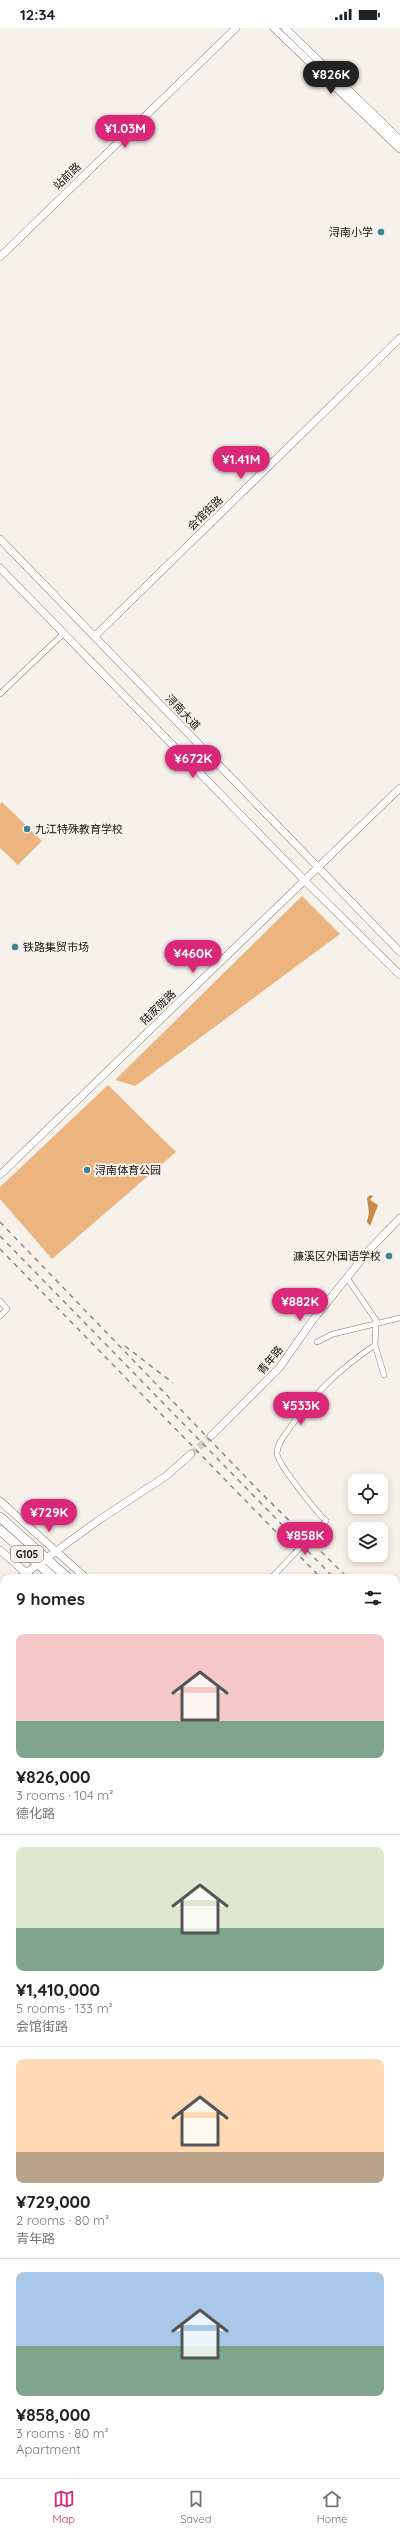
<!DOCTYPE html>
<meta charset="utf-8">
<style>
:root{--surface:#fff;--page:#f6f6f6;--text:#202124;--muted:#757577;--line:#e0e0e0;--accent:#db2777}
body{margin:0;font-family:Quicksand,"Noto Sans SC",sans-serif;background:var(--page);color:var(--text);height:100vh;display:flex;flex-direction:column;font-size:15px;white-space:nowrap}
*{box-sizing:border-box;margin:0}
p{font-size:13px;color:var(--muted)}
.icon{flex:none;width:22px;height:22px;fill:none;stroke:currentColor;stroke-width:2;stroke-linecap:round;stroke-linejoin:round}
.map{position:relative;flex:1;overflow:hidden}
.panel{position:absolute;left:0px;top:1546px;width:400px;height:904px;display:flex;flex-direction:column;background:var(--surface);border-radius:12px 12px 0 0;box-shadow:0 2px 6px #0003}
.panel>*{flex:none}
.fabs{position:absolute;left:348px;top:1446px;display:grid;gap:8px}
.fabs a{display:grid;place-items:center;width:40px;height:40px;border-radius:8px;background:var(--surface);box-shadow:0 2px 6px #0003;font-size:20px}
.price{position:absolute;translate:-50% -34px;padding:0 9px;border-radius:14px;background:var(--accent);color:#fff;font-size:13px;line-height:26px;filter:drop-shadow(0 1px 2px #0008)}
.price::after{content:'';position:absolute;left:50%;top:24px;width:12px;height:9px;margin-left:-6px;background:inherit;clip-path:polygon(0 0,100% 0,50% 100%)}
.price.selected{background:#222;color:#fff}
ul{padding:0;list-style:none}
li{display:grid;align-content:center;gap:8px;height:212px;padding:0 16px}
li+li{border-top:1px solid var(--line)}
li span{display:grid;place-items:center;height:124px;border-radius:8px;color:#555}
li>.icon{margin-inline-start:auto}
span .icon{width:72px;height:72px;fill:#fffc;stroke-width:1}
li b{font-size:17px}
h2{display:flex;justify-content:space-between;align-items:center;height:48px;padding:0 16px;font-size:17px}
.status{display:flex;justify-content:space-between;align-items:center;height:28px;padding:0 20px;background:var(--surface);direction:ltr}
.status svg{height:11px;fill:currentColor}
.tabs{display:flex;justify-content:space-around;align-items:center;height:56px;border-top:1px solid var(--line);background:var(--surface);font-size:11px;color:var(--muted)}
.tabs a{display:grid;justify-items:center;gap:2px}
.tabs .selected{color:var(--accent)}
.map>svg:first-child{display:block}
.green{fill:#ecb57f}
.water{fill:#c98844}
.lines{fill:none;stroke-linecap:round;stroke-linejoin:round}
.secondary-tunnel{stroke:#d5cfca;stroke-width:7;stroke-dasharray:7 3.5;stroke-linecap:butt}
.street-casing{stroke:#817b76;stroke-width:6}
.secondary-casing{stroke:#817b76;stroke-width:8}
.highway-casing{stroke:#817b76;stroke-width:10}
.street{stroke:#fff;stroke-width:5}
.secondary{stroke:#fff;stroke-width:7}
.highway{stroke:#fff;stroke-width:9}
.rail{stroke:#8c8884;stroke-width:1.5;stroke-dasharray:5 5;stroke-linecap:butt}
.street-bridge-casing{stroke:#817b76;stroke-width:6;stroke-linecap:butt}
.street-bridge{stroke:#fff;stroke-width:5}
.poi-dot{fill:#3f8392;stroke:#f7f1eb;stroke-width:1.5}
.labels{text-anchor:middle;stroke-width:4;stroke-linejoin:round;paint-order:stroke}
.shield{fill:#f7f1eb;stroke:#575451;stroke-width:1}
.shield-label{font-size:10px;font-weight:bold;fill:#13110f}
.street-label{font-size:11px;fill:#13110f;stroke:#f7f1eb}
.poi-label{font-size:11px;fill:#13110f;stroke:#f7f1eb;text-anchor:start}
</style>
<div class="status"><b>12:34</b><svg viewBox="0 0 49 12"><path d="M0 12V9h3v3zM5 12V6h3v6zM10 12V3h3v9zM15 12V0h3v12zM26 1h20v11H26zM47 4h2v5h-2z"/></svg></div>
<div class="map">
<svg width="400" height="2450" viewBox="0 0 400 2450">
<rect width="100%" height="100%" fill="#f7f1eb"/>
<!-- green -->
<path class="green" d="M2,774L42,813L18,837L0,820V776Z
M302,868L340,906L135,1058L115,1052Z
M108,1057L176,1124L52,1231L0,1171V1159Z
M0,1748H4V1800H0Z"/>
<!-- water -->
<path class="water" d="M370,1167L373,1168L370,1172L378,1177L370,1198L367,1194L369,1185L367,1170Z"/>
<g class="lines">
<!-- secondary-tunnel -->
<path class="secondary-tunnel" d="M191,1426L211,1408"/>
<defs>
<path id="street" d="M0,666L64,605
M347,1250L376,1292L375,1317L384,1347
M0,1273L7,1281L0,1288
M317,1314L333,1306L400,1290
M326,1493C317,1484 277,1436 277,1425C277,1415 286,1406 291,1398C316,1363 340,1341 375,1317
M396,1750L400,1743
M0,1859H4
M0,2046L4,2045"/>
<path id="secondary" d="M274,0L400,121
M285,0L400,112
M0,229L236,0
M0,511L400,924
M0,540L309,857L400,947
M95,608L400,310
M0,1147L400,760
M211,1408L280,1339L312,1293L370,1221L400,1190
M0,1473L86,1550
M0,1522L32,1550
M19,1550L99,1492L166,1448L191,1426
M0,1564L4,1561
M396,1824L400,1827
M396,1874L400,1877"/>
<path id="highway" d="M0,1489L68,1550
M0,1502L54,1550
M396,1840L400,1844
M396,1854L400,1857
M396,2263L400,2261
M0,2419L4,2418"/>
</defs>
<!-- street casing -->
<use href="#street" class="street-casing"/>
<!-- secondary casing -->
<use href="#secondary" class="secondary-casing"/>
<!-- highway casing -->
<use href="#highway" class="highway-casing"/>
<!-- street -->
<use href="#street" class="street"/>
<!-- secondary -->
<use href="#secondary" class="secondary"/>
<!-- highway -->
<use href="#highway" class="highway"/>
<!-- rail -->
<path class="rail" d="M0,1194L263,1467L348,1550
M0,1208L334,1550
M0,1221L321,1550
M125,1318L173,1355
M396,1594L400,1597
M396,1608L400,1612
M396,1622L400,1625"/>
<defs>
<path id="street-bridge" d="M271,1550L326,1493"/>
</defs>
<!-- street-bridge casing -->
<use href="#street-bridge" class="street-bridge-casing"/>
<!-- street-bridge -->
<use href="#street-bridge" class="street-bridge"/>
</g>
<!-- markers -->
<g class="poi-dot">
<circle cx="381" cy="204" r="4"/>
<circle cx="27" cy="801" r="4"/>
<circle cx="15" cy="919" r="4"/>
<circle cx="87" cy="1142" r="4"/>
<circle cx="389" cy="1228" r="4"/>
</g>
<g class="labels">
<!-- shield labels -->
<rect class="shield" x="11" y="1518" width="32" height="16" rx="3"/>
<g class="shield-label">
<text x="27" y="1530">G105</text>
</g>
<!-- street labels -->
<g class="street-label">
<text transform="translate(67 148) rotate(-44)" y="4">站前路</text>
<text transform="translate(205 485) rotate(-44)" y="4">会馆街路</text>
<text transform="translate(183 684) rotate(46)" y="4">浔南大道</text>
<text transform="translate(158 979) rotate(-44)" y="4">陆家陇路</text>
<text transform="translate(270 1332) rotate(-51)" y="4">青年路</text>
</g>
<!-- poi labels -->
<g class="poi-label">
<text x="373" y="208" text-anchor="end">浔南小学</text>
<text x="35" y="805">九江特殊教育学校</text>
<text x="23" y="923">铁路集贸市场</text>
<text x="95" y="1146">浔南体育公园</text>
<text x="381" y="1232" text-anchor="end">濂溪区外国语学校</text>
</g>
</g>
</svg>
<div class="fabs">
<a><svg class="icon" aria-label="locate" viewBox="0 0 24 24"><circle cx="12" cy="12" r="6"/><path d="M12 2v4M12 18v4M2 12h4M18 12h4"/></svg></a>
<a><svg class="icon" aria-label="layers" viewBox="0 0 24 24"><path d="M12 4l9 5-9 5-9-5zM3 14l9 5 9-5"/></svg></a>
</div>
<b class="price selected" style="left:331px;top:67px">¥826K</b>
<b class="price" style="left:125px;top:121px">¥1.03M</b>
<b class="price" style="left:241px;top:452px">¥1.41M</b>
<b class="price" style="left:193px;top:751px">¥672K</b>
<b class="price" style="left:193px;top:946px">¥460K</b>
<b class="price" style="left:300px;top:1294px">¥882K</b>
<b class="price" style="left:301px;top:1398px">¥533K</b>
<b class="price" style="left:49px;top:1505px">¥729K</b>
<b class="price" style="left:305px;top:1528px">¥858K</b>
<section class="panel">
<h2>9 homes<svg class="icon" aria-label="filters" viewBox="0 0 24 24"><path d="M4 7h16M4 17h16"/><circle cx="9" cy="7" r="2"/><circle cx="15" cy="17" r="2"/></svg></h2>
<ul>
<li><span style="background:linear-gradient(#f6c9c9 70%,#7fa58c 0)"><svg class="icon" aria-label="home" viewBox="0 0 24 24"><path d="M3 11l9-7 9 7M6 9v11h12V9"/></svg></span><div><b>¥826,000</b><p>3 rooms · 104 m²</p><p>德化路</p></div></li>
<li><span style="background:linear-gradient(#dfe7d0 65%,#7fa58c 0)"><svg class="icon" aria-label="home" viewBox="0 0 24 24"><path d="M3 11l9-7 9 7M6 9v11h12V9"/></svg></span><div><b>¥1,410,000</b><p>5 rooms · 133 m²</p><p>会馆街路</p></div></li>
<li><span style="background:linear-gradient(#ffd9b3 75%,#b9a48a 0)"><svg class="icon" aria-label="home" viewBox="0 0 24 24"><path d="M3 11l9-7 9 7M6 9v11h12V9"/></svg></span><div><b>¥729,000</b><p>2 rooms · 80 m²</p><p>青年路</p></div></li>
<li><span style="background:linear-gradient(#a9c7e8 60%,#7fa58c 0)"><svg class="icon" aria-label="home" viewBox="0 0 24 24"><path d="M3 11l9-7 9 7M6 9v11h12V9"/></svg></span><div><b>¥858,000</b><p>3 rooms · 80 m²</p><p>Apartment</p></div></li>
</ul>
</section>
</div>
<nav class="tabs">
<a class="selected"><svg class="icon" aria-label="map" viewBox="0 0 24 24"><path d="M3 6l6-2 6 2 6-2v14l-6 2-6-2-6 2zM9 4v14M15 6v14"/></svg>Map</a>
<a><svg class="icon" aria-label="saved" viewBox="0 0 24 24"><path d="M7 4h10v16l-5-4-5 4z"/></svg>Saved</a>
<a><svg class="icon" aria-label="home" viewBox="0 0 24 24"><path d="M3 11l9-7 9 7M6 9v11h12V9"/></svg>Home</a>
</nav>
